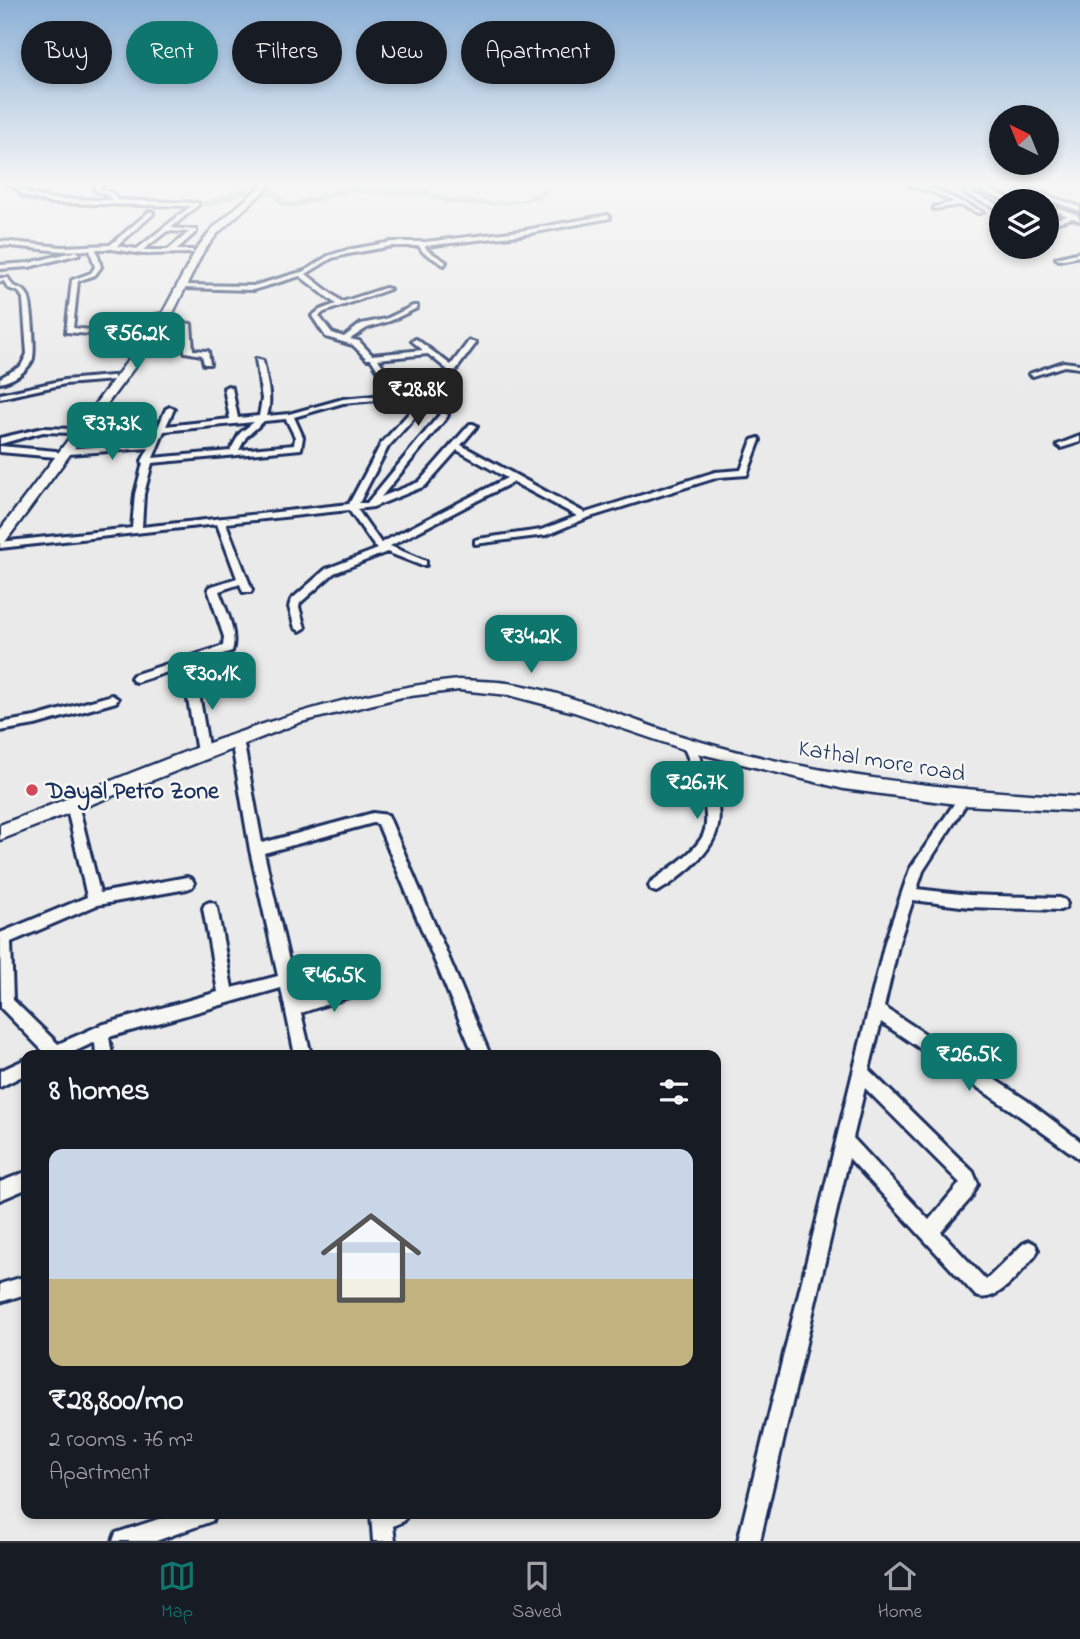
<!DOCTYPE html>
<meta charset="utf-8">
<style>
:root{--surface:#171b24;--page:#20242c;--text:#f1f3f6;--muted:#9ea1a6;--line:#363941;--accent:#0f766e}
body{margin:0;font-family:"Indie Flower",sans-serif;background:var(--page);color:var(--text);height:100vh;display:flex;flex-direction:column;font-size:26px;white-space:nowrap}
*{box-sizing:border-box;margin:0}
p{font-size:23px;color:var(--muted)}
.icon{flex:none;width:38px;height:38px;fill:none;stroke:currentColor;stroke-width:2;stroke-linecap:round;stroke-linejoin:round}
.map{position:relative;flex:1;overflow:hidden}
.drawer{position:absolute;left:21px;top:1050px;width:700px;height:469px;display:flex;flex-direction:column;background:var(--surface);border-radius:14px;box-shadow:0 4px 10px #0003}
.drawer>*{flex:none}
.hud{position:absolute;left:21px;top:21px;width:700px;height:63px;display:flex;gap:14px}
.needle{width:46px;rotate:317deg}
.buttons{position:absolute;left:989px;top:105px;display:grid;gap:14px}
.buttons a{display:grid;place-items:center;width:70px;height:70px;border-radius:50%;background:var(--surface);box-shadow:0 4px 10px #0003;font-size:35px}
.price{position:absolute;translate:-50% -60px;padding:0 16px;border-radius:14px;background:var(--accent);color:#fff;font-size:23px;line-height:46px;filter:drop-shadow(0 2px 4px #0008)}
.price::after{content:'';position:absolute;left:50%;top:42px;width:21px;height:16px;margin-left:-10px;background:inherit;clip-path:polygon(0 0,100% 0,50% 100%)}
.price.selected{background:#222;color:#fff}
ul{padding:0;list-style:none}
li{display:grid;align-content:center;gap:14px;height:371px;padding:0 28px}
li span{display:grid;place-items:center;height:217px;border-radius:14px;color:#555}
li>.icon{margin-inline-start:auto}
span .icon{width:126px;height:126px;fill:#fffc;stroke-width:1}
li b{font-size:30px}
h2{display:flex;justify-content:space-between;align-items:center;height:84px;padding:0 28px;font-size:30px}
.pill{padding:0 24px;border-radius:32px;background:var(--surface);box-shadow:0 4px 10px #0003;font-size:24px;line-height:63px}
.pill.selected{background:var(--accent);color:#fff}
.tabs{display:flex;justify-content:space-around;align-items:center;height:98px;border-top:2px solid var(--line);background:var(--surface);font-size:19px;color:var(--muted)}
.tabs a{display:grid;justify-items:center;gap:4px}
.tabs .selected{color:var(--accent)}
.map>svg:first-child{display:block}
.lines{fill:none;stroke-linecap:round;stroke-linejoin:round}
.river{fill:#a2aaba;fill-rule:evenodd}
.street-casing{stroke:#1b2f5e;stroke-width:6}
.secondary-casing{stroke:#1b2f5e;stroke-width:5}
.street{fill:#f6f6f2;fill-rule:evenodd}
.secondary{fill:#f6f6f2;fill-rule:evenodd}
.poi-dot{fill:#d1495b;stroke:#f6f6f2;stroke-width:2.5}
.labels{text-anchor:middle;stroke-width:5;stroke-linejoin:round;paint-order:stroke}
.street-label{font-size:24px;fill:#1b2f5e;stroke:#f6f6f2}
.poi-label{font-size:24px;font-weight:bold;fill:#1b2f5e;stroke:#f6f6f2;text-anchor:start}
</style>
<div class="map">
<svg width="1080" height="1541" viewBox="0 0 1080 1541">
<rect width="100%" height="100%" fill="#e9eae9"/>
<filter id="ink" filterUnits="userSpaceOnUse"><feTurbulence type="fractalNoise" baseFrequency=".0143" numOctaves="2"/><feDisplacementMap in="SourceGraphic" scale="14" xChannelSelector="R" yChannelSelector="G"/><feConvolveMatrix kernelMatrix="1 2 1 2 8 2 1 2 1" color-interpolation-filters="sRGB"/></filter>
<g filter="url(#ink)">
<g class="lines">
<!-- river -->
<path class="river" d="M551,183H565L549,190L547,195C521,207 449,211 425,195L348,192L295,208L279,205L274,196L243,195L211,206L174,207L170,204L211,200L241,189L277,191L285,201L295,202L348,186L427,190C454,201 500,206 529,197C539,193 541,187 551,183Z
M20,192L35,198L74,203L70,206L33,204L17,197Z"/>
<defs>
<path id="street" d="M3,183L19,185L27,193L50,199L111,200L109,196L95,190V183H101V189L114,194L116,200L198,203V205L171,228L196,230V232L176,250H192L194,253L143,254L112,249H96L101,267L95,275L78,281L73,328L90,330L161,314L164,316L163,317L90,334L66,332L72,280L91,273L95,267L90,250L62,251L0,245V241L62,247L110,245L149,212H153V214L117,246L137,249L191,206L50,203L23,195L15,187ZM167,231L189,232L168,250H143Z
M913,183L936,190L983,212L978,213L960,205L934,209V207L954,202L932,192L906,184Z
M973,183H979L969,192L1001,206V210L965,194L964,189Z
M1015,184L1080,207V211L1013,187Z
M984,188L1013,200L1014,201H1007L982,191Z
M1058,208L1078,215L1080,221L1073,218L1046,225V221L1068,216L1056,211Z
M608,215L610,218L520,235L425,246L427,250L446,262L444,265L423,252L419,246H392L348,254L332,258L306,274L342,302L385,288L390,289L324,312L319,316L332,333L344,337L361,324L386,319L413,306H417V308L390,321L367,328L350,339L359,341L372,355L423,350L412,341L416,339L451,365L469,341L476,343L450,378L388,447L359,503H367L441,413H444L448,415L447,417L381,497L419,482L470,424H473L477,426L461,445L585,513L715,472L741,470L752,440L759,438L760,440L747,475L719,477L587,518L546,535L475,544V540L478,539L541,530L577,516L513,482L390,546L426,561V565H420L387,552L334,573L300,603L299,607L305,628L300,631L295,628L289,607L291,600L326,569L378,549L375,547L349,510L226,523L252,590L251,592H243L240,584L219,591C225,608 238,632 232,651L137,682L133,681L131,678L133,675L223,646L224,637L208,589L209,587L237,578L217,524L0,548V542L132,528L135,494L143,463L142,461L149,448L68,454L64,451L65,449L151,443L166,409L170,407L174,409L166,426L230,419L224,388L228,386L232,388L238,418L259,416L262,399L256,359L263,361C266,379 273,398 267,416L289,414L343,399L384,395L390,389L371,359H367L353,345L326,337L312,316L320,310L336,304L300,276L253,290L183,288L180,286L181,285L253,286L305,271L328,256L347,250L392,242H425L520,231ZM428,354L448,370L381,444L349,504L142,527L144,494L152,463L301,449L303,437L294,417L343,403L389,399L398,389L378,359ZM286,419L295,437L294,445L239,450L246,437L264,421ZM254,422L240,433L230,451L153,458L164,431ZM457,450L507,478L381,543L357,509L373,507L425,486Z
M77,251L79,254L29,267L0,269V265L29,263Z
M1080,252V256L1059,260L1056,258Z
M0,278H8L13,286C20,289 27,290 29,299C32,308 36,354 32,361C25,373 13,380 0,383V378L21,366L27,354L23,298L19,292L8,288L4,281L0,282Z
M163,320L191,324L193,350L208,351L210,364H204L202,355L185,352V327L161,323L159,322Z
M1063,362L1080,364V368L1064,366L1033,376L1029,374Z
M111,376H114V380L65,384L0,398V394L65,380Z
M43,428L73,429L77,431L73,433L43,432L0,444V438Z
M1080,436V442L1061,448L1057,445Z
M0,446L56,451L60,454L56,457L0,452Z
M190,672L196,676L209,752L203,756L197,752L184,676Z
M112,695L118,699L116,702L35,725L0,731V723L35,717Z
M237,735L243,739L262,843L373,813L388,815L490,1055H474L378,824L373,823L264,853L298,1000L365,978L370,980L372,985L370,990L301,1013L311,1055H295L281,988L109,1037L112,1055H96L95,1042L67,1055H43L44,1052L1,1008L0,933L87,897L66,804L68,801H76L78,804L100,893L187,877L192,879L194,883L192,887L187,889L97,905L11,942L13,1000L58,1044L101,1025L218,992L203,908L205,904L210,902L215,904L217,908L232,988L278,976L250,850L231,739Z
M689,741L695,745C714,795 739,824 691,867C681,875 669,887 656,892L651,890L649,886L651,882C668,869 689,857 701,839C717,815 692,769 683,745Z
M964,793L968,795L970,798L923,871L917,889L969,895L1060,898L1065,900L1067,904L1065,908L1060,910L969,907L913,900L899,942L884,1007L1026,1100L1080,1141V1159L1014,1112L881,1022L869,1070L973,1172L978,1184L971,1198L941,1232L986,1280L1023,1244L1029,1241L1035,1244L1038,1250L1035,1256C1021,1271 997,1305 976,1296L849,1158L760,1541H738L885,942L910,869L960,795ZM865,1088L960,1183L929,1220L853,1138Z
M26,1059V1074L0,1087V1071Z
M26,1172V1189L0,1200V1182Z
M26,1276V1294L0,1302V1284Z
M174,1514H215L212,1521L156,1541H113L116,1533Z
M371,1514H407L404,1521L393,1526L395,1541H373Z"/>
<path id="secondary" d="M264,183H273L218,233L203,252L170,319L5,542L0,543V530L160,318L196,250L212,229Z
M459,680C475,681 491,681 507,683C570,692 630,721 691,739C819,777 947,790 1080,797V811L964,805L844,789L689,751L574,712L509,695L459,690L402,697L301,722L0,840V825C150,768 298,696 459,680Z"/>
</defs>
<!-- street casing -->
<use href="#street" class="street-casing"/>
<!-- secondary casing -->
<use href="#secondary" class="secondary-casing"/>
<!-- street -->
<use href="#street" class="street"/>
<!-- secondary -->
<use href="#secondary" class="secondary"/>
</g>
</g>
<!-- sky -->
<linearGradient id="sky" x2="0" y2="1"><stop stop-color="#8cb0d6"/><stop offset="0.46" stop-color="#f5f6f5"/><stop offset="1" stop-color="#f5f6f5" stop-opacity="0"/></linearGradient>
<rect width="1080" height="399" fill="url(#sky)"/>
<!-- markers -->
<circle class="poi-dot" cx="32" cy="790" r="7"/>
<g class="labels">
<!-- street labels -->
<g class="street-label">
<text transform="translate(882 760) rotate(9)" y="8">Kathal more road</text>
</g>
<!-- poi labels -->
<g class="poi-label">
<text x="46" y="798">Dayal Petro Zone</text>
</g>
</g>
</svg>
<div class="buttons">
<a><svg class="needle" viewBox="-14 -14 28 28"><path d="M0-13l5 13h-10z" fill="#e53935"/><path d="M0 13l5-13h-10z" fill="#9ea1a6"/></svg></a>
<a><svg class="icon" aria-label="layers" viewBox="0 0 24 24"><path d="M12 4l9 5-9 5-9-5zM3 14l9 5 9-5"/></svg></a>
</div>
<b class="price" style="left:137px;top:372px">₹56.2K</b>
<b class="price selected" style="left:418px;top:428px">₹28.8K</b>
<b class="price" style="left:112px;top:462px">₹37.3K</b>
<b class="price" style="left:531px;top:675px">₹34.2K</b>
<b class="price" style="left:212px;top:712px">₹30.1K</b>
<b class="price" style="left:697px;top:821px">₹26.7K</b>
<b class="price" style="left:334px;top:1014px">₹46.5K</b>
<b class="price" style="left:969px;top:1093px">₹26.5K</b>
<div class="hud">
<a class="pill">Buy</a>
<a class="pill selected">Rent</a>
<a class="pill">Filters</a>
<a class="pill">New</a>
<a class="pill">Apartment</a>
</div>
<section class="drawer">
<h2>8 homes<svg class="icon" aria-label="filters" viewBox="0 0 24 24"><path d="M4 7h16M4 17h16"/><circle cx="9" cy="7" r="2"/><circle cx="15" cy="17" r="2"/></svg></h2>
<ul>
<li><span style="background:linear-gradient(#c9d6e8 60%,#c2b280 0)"><svg class="icon" aria-label="home" viewBox="0 0 24 24"><path d="M3 11l9-7 9 7M6 9v11h12V9"/></svg></span><div><b>₹28,800/mo</b><p>2 rooms · 76 m²</p><p>Apartment</p></div></li>
</ul>
</section>
</div>
<nav class="tabs">
<a class="selected"><svg class="icon" aria-label="map" viewBox="0 0 24 24"><path d="M3 6l6-2 6 2 6-2v14l-6 2-6-2-6 2zM9 4v14M15 6v14"/></svg>Map</a>
<a><svg class="icon" aria-label="saved" viewBox="0 0 24 24"><path d="M7 4h10v16l-5-4-5 4z"/></svg>Saved</a>
<a><svg class="icon" aria-label="home" viewBox="0 0 24 24"><path d="M3 11l9-7 9 7M6 9v11h12V9"/></svg>Home</a>
</nav>
